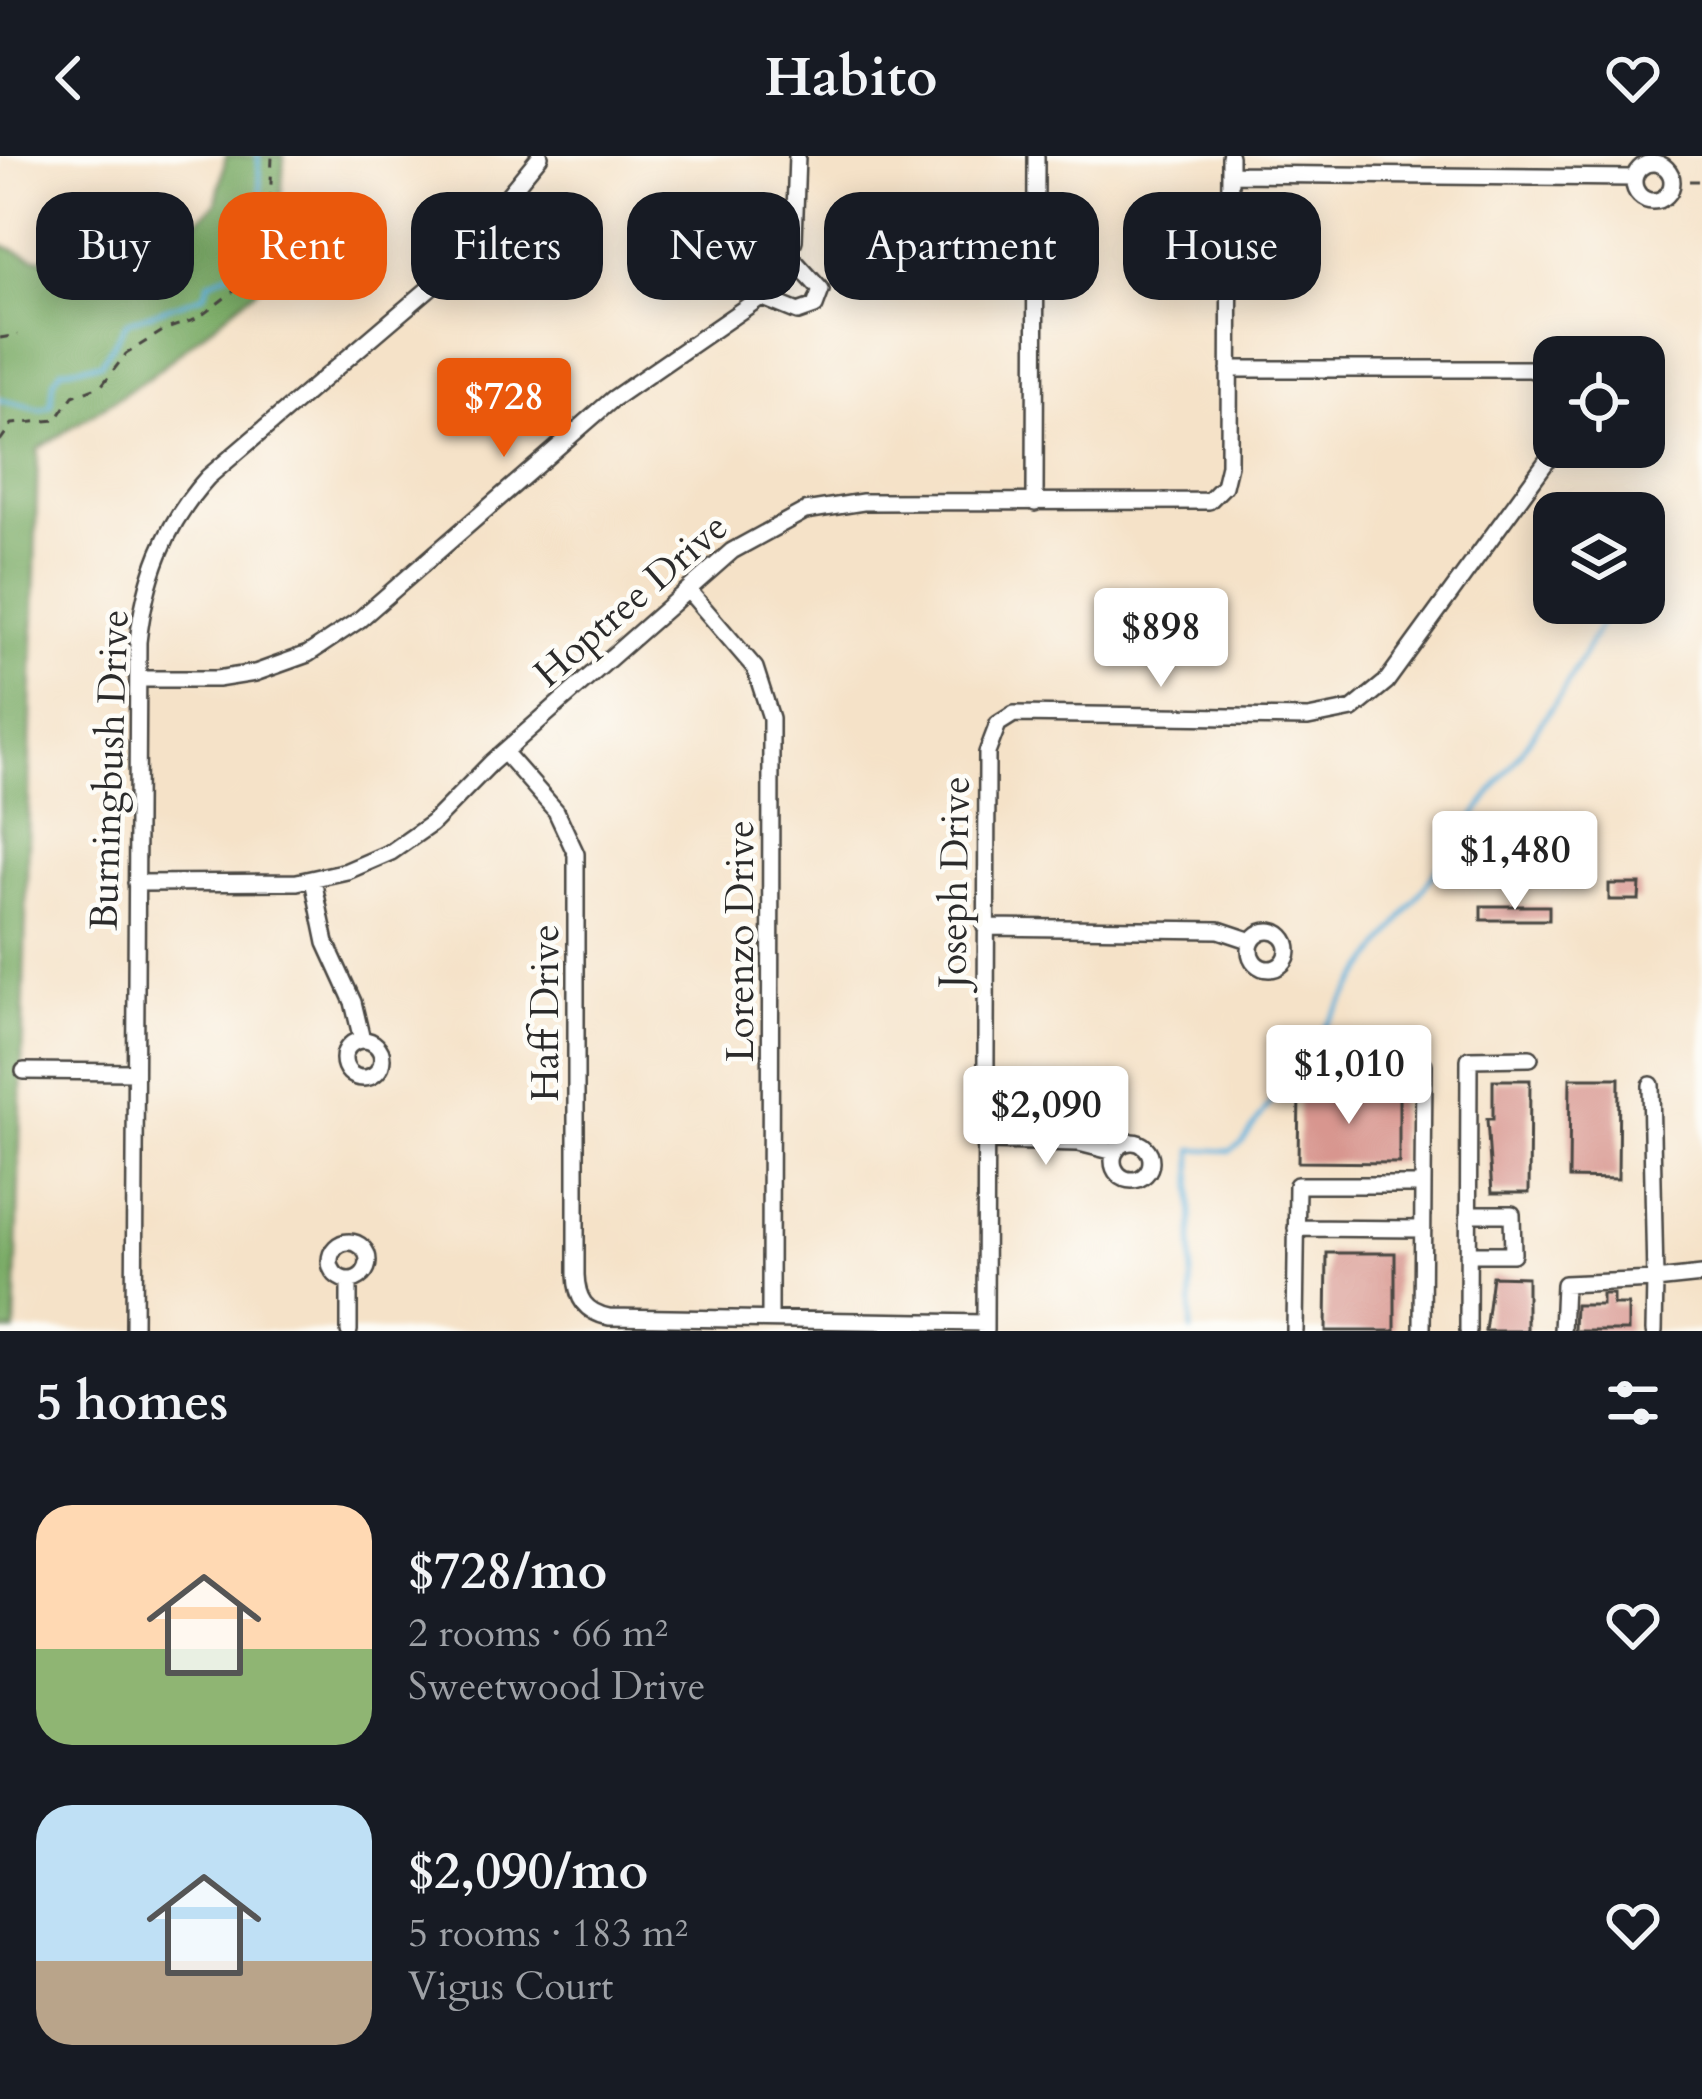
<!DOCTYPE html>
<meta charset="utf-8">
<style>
:root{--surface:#171b24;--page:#242831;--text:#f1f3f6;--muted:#9ea1a6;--accent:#ea580c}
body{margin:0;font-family:Cardo,serif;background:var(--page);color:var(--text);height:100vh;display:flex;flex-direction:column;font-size:45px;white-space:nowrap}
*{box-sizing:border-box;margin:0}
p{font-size:39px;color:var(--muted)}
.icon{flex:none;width:66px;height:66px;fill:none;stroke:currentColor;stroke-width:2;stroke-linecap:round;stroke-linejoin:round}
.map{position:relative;height:1175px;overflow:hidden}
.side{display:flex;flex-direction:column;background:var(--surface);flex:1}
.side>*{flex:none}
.hud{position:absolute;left:36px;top:36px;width:1632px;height:108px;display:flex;gap:24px}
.tools{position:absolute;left:1533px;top:180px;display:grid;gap:24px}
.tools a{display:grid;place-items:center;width:132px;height:132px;border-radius:24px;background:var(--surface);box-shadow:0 6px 30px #0003;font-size:60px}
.price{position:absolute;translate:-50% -102px;padding:0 27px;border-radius:12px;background:#fff;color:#222;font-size:39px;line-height:78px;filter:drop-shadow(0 3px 6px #0008)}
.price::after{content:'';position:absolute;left:50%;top:72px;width:36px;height:27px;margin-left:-18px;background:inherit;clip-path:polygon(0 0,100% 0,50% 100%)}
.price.on{background:var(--accent);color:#fff}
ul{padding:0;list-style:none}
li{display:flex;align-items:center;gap:36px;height:300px;padding:0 36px}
li span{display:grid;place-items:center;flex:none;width:336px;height:240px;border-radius:36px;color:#555}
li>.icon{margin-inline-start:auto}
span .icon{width:144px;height:144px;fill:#fffc;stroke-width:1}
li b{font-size:51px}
h2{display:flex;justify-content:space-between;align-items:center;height:144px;padding:0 36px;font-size:51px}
.tag{padding:0 42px;border-radius:36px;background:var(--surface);box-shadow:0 6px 30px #0003;font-size:42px;line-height:108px}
.tag.on{background:var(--accent);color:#fff}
header{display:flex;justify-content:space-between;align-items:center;height:156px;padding:0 36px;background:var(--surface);font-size:54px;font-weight:800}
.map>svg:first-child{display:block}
.forest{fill:#7aab66;stroke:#526b48;stroke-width:3}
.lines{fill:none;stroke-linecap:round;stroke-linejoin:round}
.stream{stroke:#5fafd9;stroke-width:4.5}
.building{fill:#d8968f}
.minor-casing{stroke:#494643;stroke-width:20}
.path{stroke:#494643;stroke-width:3;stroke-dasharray:9 9;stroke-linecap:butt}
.minor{stroke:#fff;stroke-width:15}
.labels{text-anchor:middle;stroke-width:9;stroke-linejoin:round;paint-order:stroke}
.street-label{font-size:39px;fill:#2b2b2b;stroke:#fdfcf7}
</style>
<header><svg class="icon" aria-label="back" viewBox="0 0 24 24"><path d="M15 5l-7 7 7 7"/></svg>Habito<svg class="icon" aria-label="heart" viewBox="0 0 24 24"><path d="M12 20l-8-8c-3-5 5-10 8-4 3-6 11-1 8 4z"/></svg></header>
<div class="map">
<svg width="1702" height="1175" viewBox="0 0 1702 1175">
<rect width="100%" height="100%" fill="#fdfcf7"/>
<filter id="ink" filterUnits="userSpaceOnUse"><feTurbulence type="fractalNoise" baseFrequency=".00833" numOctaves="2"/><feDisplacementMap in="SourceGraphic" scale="24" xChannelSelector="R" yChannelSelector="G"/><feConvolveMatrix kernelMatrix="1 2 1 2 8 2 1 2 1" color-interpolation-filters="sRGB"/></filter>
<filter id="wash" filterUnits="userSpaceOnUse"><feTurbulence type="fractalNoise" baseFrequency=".004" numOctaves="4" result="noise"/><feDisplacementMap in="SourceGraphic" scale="48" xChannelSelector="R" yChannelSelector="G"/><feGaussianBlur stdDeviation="2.7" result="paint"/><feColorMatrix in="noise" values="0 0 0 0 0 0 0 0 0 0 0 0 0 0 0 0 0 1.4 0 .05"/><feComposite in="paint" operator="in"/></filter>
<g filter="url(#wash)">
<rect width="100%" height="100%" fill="#f5e2c8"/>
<!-- forest -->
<path class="forest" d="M226,0H284L276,117L150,221L38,293L15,1175H0V88L34,102L156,104L216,47Z"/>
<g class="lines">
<!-- stream -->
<path class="stream" d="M0,244L41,254L51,250L54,224L62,213L101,207L127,166L204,139L209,126L241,111L264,84L258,0
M1191,1175L1193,993L1230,995L1242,987L1560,540L1603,464L1628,456"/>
</g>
<g id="blocks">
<!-- building -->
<path class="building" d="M1477,674H1493L1495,714H1478Z
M1609,728H1640L1639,744H1609Z
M1481,750H1549V764H1481Z
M1570,922H1619L1618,1023L1569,1022Z
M1493,924H1530L1529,1037H1492L1487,963H1493Z
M1299,935H1399V1007L1298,1006Z
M1327,1097H1395V1175H1326Z
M1492,1120L1527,1121V1175H1485Z
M1602,1138H1613V1149H1628V1175H1574L1575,1149H1602Z"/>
</g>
</g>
<g filter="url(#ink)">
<use href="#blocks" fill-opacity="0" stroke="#494643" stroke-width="3"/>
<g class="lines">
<defs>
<path id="minor" d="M1634 26a19 19 0 1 1 38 0a19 19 0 1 1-38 0Z
M1230,18L1634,22
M761,141L798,156L815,150L821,134L789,99
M1229,213H1530L1554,222
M1035,347L1036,0
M688,434L755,512L771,562L770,1164
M138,523H217L255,517L308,498L359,464L613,243L761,141L782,114L794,84L797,0
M504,596L556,655L576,698V1119C577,1143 585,1156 609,1161L985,1167
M313,724L326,787L353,846L362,884
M136,727L297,726L347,715L391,696L431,668L491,607L732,395L805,355L863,346L1209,345L1224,330L1229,309L1230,0
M985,771L1219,774L1252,785
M1250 794a19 19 0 1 1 38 0a19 19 0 1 1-38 0Z
M344 903a19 19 0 1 1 38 0a19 19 0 1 1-38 0Z
M1345,907L1424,908L1423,1029
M24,915L135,916
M1651,929L1655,1124L1702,1119
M986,985L1079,987L1115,996
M1113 1005a19 19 0 1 1 38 0a19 19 0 1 1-38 0Z
M1296,1072L1422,1073
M330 1105a19 19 0 1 1 38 0a19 19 0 1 1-38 0Z
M1468,1098H1513L1512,1058H1468
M134,1175L138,486C145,423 164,369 208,321L439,124L540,0
M349,1175V1125
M985,1175L987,597L998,568L1014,558L1308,562L1353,553L1386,526L1557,291
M1295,1175L1297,1029H1423L1422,1175
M1468,1175L1469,903L1530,902
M1562,1175L1564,1128L1655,1124L1654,1175"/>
</defs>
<!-- minor casing -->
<use href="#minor" class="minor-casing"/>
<!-- path -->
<path class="path" d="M1689,25H1700
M0,182L18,179
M0,285L12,268L56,264L73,240L102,229L126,198L166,173L197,163L268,109L272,0"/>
<!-- minor -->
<use href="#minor" class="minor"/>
</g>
</g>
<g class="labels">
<!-- street labels -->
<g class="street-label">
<text transform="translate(630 443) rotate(-41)" y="14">Hoptree Drive</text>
<text transform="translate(108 614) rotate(-88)" y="14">Burningbush Drive</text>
<text transform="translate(953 726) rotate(-89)" y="14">Joseph Drive</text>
<text transform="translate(739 785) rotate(-90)" y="14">Lorenzo Drive</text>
<text transform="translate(544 857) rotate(-90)" y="14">Haff Drive</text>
</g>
</g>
</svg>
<div class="tools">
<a><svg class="icon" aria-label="locate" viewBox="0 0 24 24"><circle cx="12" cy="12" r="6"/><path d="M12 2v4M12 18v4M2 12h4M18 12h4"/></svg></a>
<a><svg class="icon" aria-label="layers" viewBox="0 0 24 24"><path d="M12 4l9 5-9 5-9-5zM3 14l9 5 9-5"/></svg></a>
</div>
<b class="price on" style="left:504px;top:304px">$728</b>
<b class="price" style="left:1161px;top:534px">$898</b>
<b class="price" style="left:1515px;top:757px">$1,480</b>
<b class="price" style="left:1349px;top:971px">$1,010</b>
<b class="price" style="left:1046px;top:1012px">$2,090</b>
<div class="hud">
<a class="tag">Buy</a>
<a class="tag on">Rent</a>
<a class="tag">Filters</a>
<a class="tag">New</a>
<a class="tag">Apartment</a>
<a class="tag">House</a>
</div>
</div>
<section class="side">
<h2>5 homes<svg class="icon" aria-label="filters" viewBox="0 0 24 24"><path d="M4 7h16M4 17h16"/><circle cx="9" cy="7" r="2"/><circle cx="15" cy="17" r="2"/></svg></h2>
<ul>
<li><span style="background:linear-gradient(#ffd9b3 60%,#8fb573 0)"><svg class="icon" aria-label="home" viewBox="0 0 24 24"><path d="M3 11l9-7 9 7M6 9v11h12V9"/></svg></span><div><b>$728/mo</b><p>2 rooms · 66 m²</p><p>Sweetwood Drive</p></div><svg class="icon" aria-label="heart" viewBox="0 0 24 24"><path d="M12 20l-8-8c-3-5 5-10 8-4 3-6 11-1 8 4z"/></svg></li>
<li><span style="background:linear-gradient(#bfe0f5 65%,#b9a48a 0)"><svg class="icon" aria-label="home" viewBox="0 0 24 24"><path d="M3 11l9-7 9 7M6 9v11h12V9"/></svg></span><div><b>$2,090/mo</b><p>5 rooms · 183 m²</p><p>Vigus Court</p></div><svg class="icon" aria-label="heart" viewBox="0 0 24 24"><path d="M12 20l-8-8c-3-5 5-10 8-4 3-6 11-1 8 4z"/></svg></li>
</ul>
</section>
